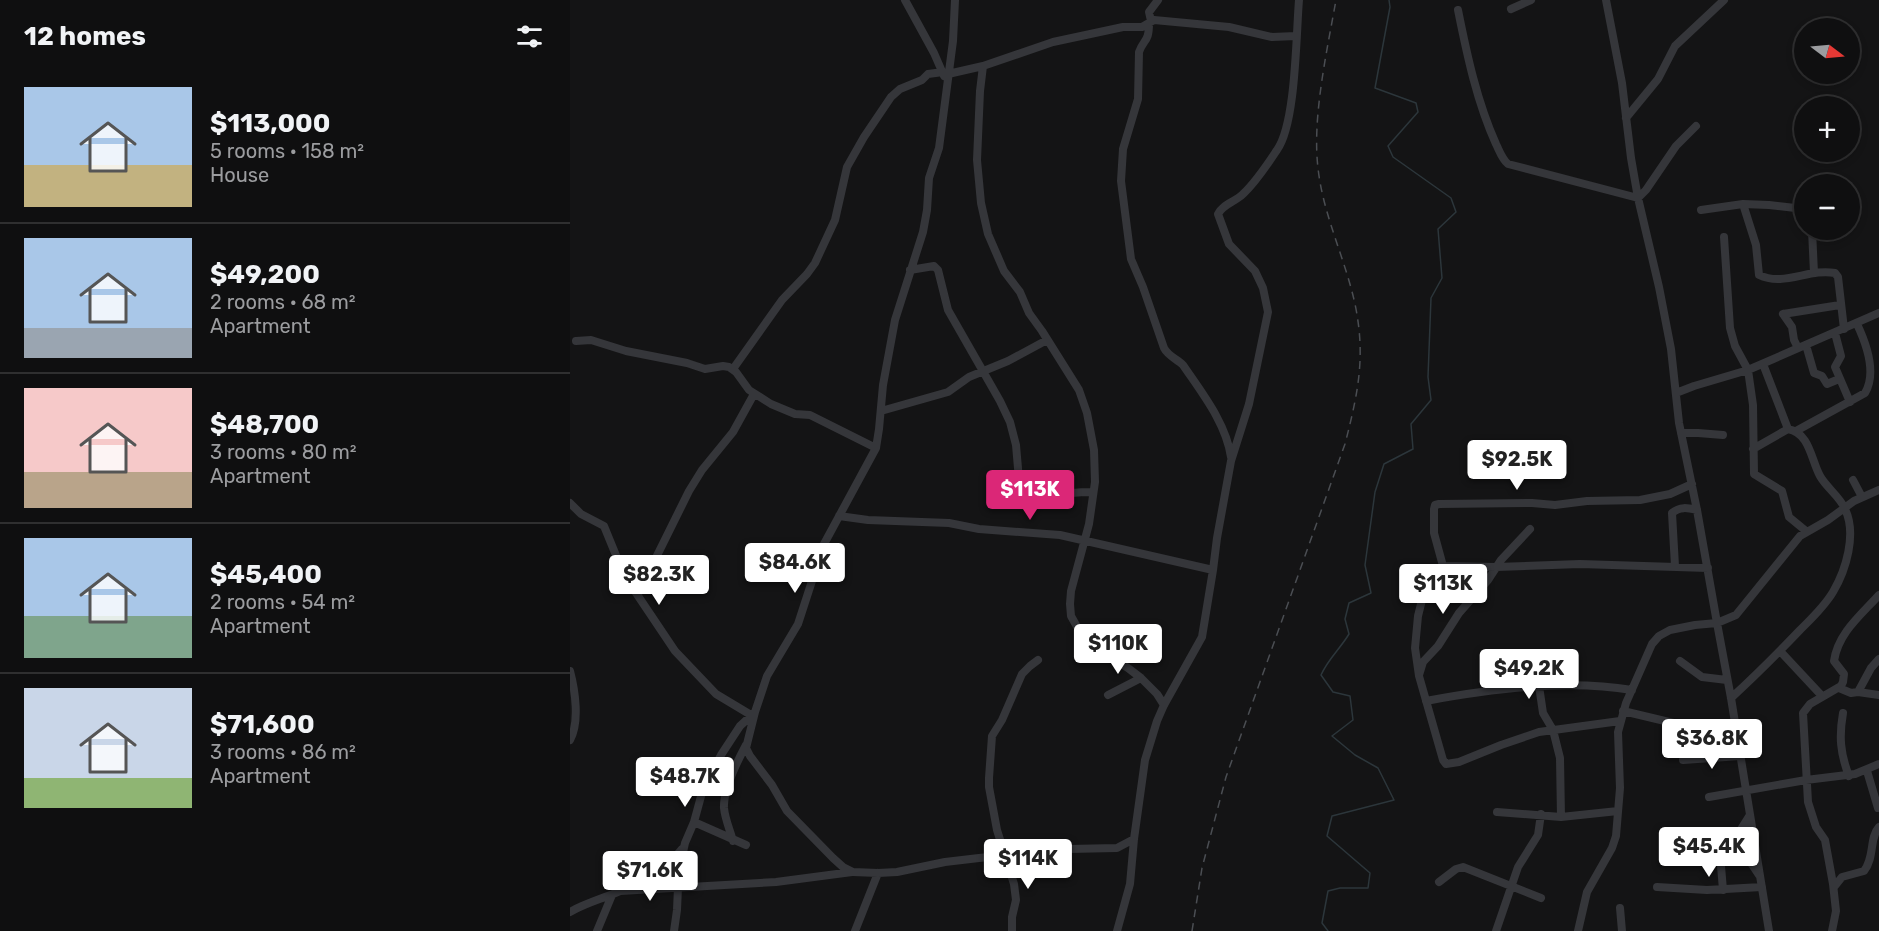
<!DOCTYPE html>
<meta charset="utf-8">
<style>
:root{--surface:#0f0f10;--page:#181819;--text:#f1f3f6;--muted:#9b9c9f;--line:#2f2f30;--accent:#db2777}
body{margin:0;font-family:Rubik,sans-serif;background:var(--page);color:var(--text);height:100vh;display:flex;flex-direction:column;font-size:22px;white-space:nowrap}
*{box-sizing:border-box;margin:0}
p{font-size:20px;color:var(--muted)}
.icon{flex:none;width:33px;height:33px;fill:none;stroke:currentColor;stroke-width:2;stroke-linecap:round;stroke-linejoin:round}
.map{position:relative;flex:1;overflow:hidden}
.panel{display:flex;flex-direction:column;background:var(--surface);width:570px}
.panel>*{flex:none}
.needle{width:39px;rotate:106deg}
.buttons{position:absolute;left:1224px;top:18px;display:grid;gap:12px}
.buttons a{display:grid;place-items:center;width:66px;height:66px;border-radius:50%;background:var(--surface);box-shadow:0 3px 9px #0003,0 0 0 2px var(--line);font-size:30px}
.price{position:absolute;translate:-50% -51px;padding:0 14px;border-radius:6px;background:#fff;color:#222;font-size:20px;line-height:39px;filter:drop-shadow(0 2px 3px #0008)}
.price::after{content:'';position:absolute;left:50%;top:36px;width:18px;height:14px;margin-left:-9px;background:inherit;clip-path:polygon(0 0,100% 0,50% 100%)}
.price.on{background:var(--accent);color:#fff}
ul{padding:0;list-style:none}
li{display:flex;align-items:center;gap:18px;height:150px;padding:0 24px}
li+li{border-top:2px solid var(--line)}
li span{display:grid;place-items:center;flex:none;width:168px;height:120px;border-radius:0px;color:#555}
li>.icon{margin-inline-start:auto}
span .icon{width:72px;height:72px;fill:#fffc;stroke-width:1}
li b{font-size:26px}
h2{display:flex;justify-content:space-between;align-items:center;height:72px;padding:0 24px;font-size:26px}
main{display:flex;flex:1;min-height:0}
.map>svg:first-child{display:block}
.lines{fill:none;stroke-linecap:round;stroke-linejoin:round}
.stream{stroke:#2c363b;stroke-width:1.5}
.minor{stroke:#35363a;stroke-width:8}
.rail{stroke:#4b4e53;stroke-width:1.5;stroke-dasharray:8 6;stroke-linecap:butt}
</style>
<main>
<section class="panel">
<h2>12 homes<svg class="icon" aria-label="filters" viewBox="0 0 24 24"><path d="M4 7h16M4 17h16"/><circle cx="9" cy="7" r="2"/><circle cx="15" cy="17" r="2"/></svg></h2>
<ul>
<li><span style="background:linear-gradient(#a9c7e8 65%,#c2b280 0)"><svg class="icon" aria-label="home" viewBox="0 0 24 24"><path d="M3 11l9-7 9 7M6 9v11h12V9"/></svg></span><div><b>$113,000</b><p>5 rooms · 158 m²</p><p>House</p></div></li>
<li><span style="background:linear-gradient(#a9c7e8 75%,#9aa5b1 0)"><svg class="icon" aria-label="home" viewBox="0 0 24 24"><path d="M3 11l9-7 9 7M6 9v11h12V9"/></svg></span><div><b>$49,200</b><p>2 rooms · 68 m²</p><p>Apartment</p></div></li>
<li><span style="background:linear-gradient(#f6c9c9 70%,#b9a48a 0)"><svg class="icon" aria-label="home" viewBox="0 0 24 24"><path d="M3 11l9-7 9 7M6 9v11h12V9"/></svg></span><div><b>$48,700</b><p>3 rooms · 80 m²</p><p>Apartment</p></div></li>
<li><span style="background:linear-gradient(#a9c7e8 65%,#7fa58c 0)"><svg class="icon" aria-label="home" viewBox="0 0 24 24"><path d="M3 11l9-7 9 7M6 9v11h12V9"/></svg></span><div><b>$45,400</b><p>2 rooms · 54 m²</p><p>Apartment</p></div></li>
<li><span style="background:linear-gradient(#c9d6e8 75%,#8fb573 0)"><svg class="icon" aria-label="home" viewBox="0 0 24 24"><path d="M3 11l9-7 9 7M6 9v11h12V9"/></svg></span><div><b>$71,600</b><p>3 rooms · 86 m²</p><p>Apartment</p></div></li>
</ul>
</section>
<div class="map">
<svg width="1309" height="931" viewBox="0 0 1309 931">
<rect width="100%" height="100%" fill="#141415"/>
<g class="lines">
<!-- stream -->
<path class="stream" d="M758,931L752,923L758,891L770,888H798L800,873L757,836L762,816L824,800L808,768L785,755L762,736L783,720L780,696L763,692L751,675C758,659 770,649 779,634L775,619L779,603L801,593L795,565L805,492L814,464L843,449L841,424L861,400L858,377L861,298L872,278L868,229L886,212L881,198L823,157L818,146L848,112L846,103L805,88L820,7L819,0"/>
<!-- minor -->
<path class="minor" d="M335,0L364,53L374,76
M385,0L383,41L369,148L359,178L357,210L353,232L325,320L313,385L309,429L306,448L254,544L228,624L197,676L185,712L176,748L180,756L202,785L217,811L263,858L273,867L283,872L308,873L327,872L375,862L409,858L498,849L547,848L564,839
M1036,0L1052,83L1061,158L1068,198L1089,287L1101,349L1109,423L1127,510L1147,623L1161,698L1199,931
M941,9L961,0
M888,10C897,55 907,102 926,144C930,152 932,159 938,164L1068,198L1076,190L1106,146L1126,126
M581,21L579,12L588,0
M579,23C579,43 574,38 569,52L568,99L553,149L551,181L561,259L573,287L594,348C598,356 607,359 613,365C632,393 656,423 661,457
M413,66L410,91L407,160L411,203L418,234L434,271L450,292L459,313L472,331L509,390L517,413L524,450L525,482L519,524L501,591L500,604L501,616L510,632L521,646L558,668L571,678L587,694L594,705
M378,74L413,66L483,42L553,27H572L584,20L659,27L702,37L726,36
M1056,118L1088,79L1105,46L1154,0
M1173,204L1186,245L1189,275C1214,287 1239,268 1265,273L1268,277L1274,329
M1131,210L1173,204L1199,205L1234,209
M1242,230L1244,273
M1154,237L1160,328L1165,346L1178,370L1183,405L1184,474L1212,491L1219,517L1236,531
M340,270L364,266L368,270L378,310L430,401L440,422L446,445L449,480L453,492C464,499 506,491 523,492
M1213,314L1270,305
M1213,314L1222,327L1224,340L1228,348
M1265,333L1271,356L1265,367L1280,402
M6,341L21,340L56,351L117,363L135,369L153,366L159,367L166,372L179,390L201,404L225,414L240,415L306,448
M1236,345L1244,373L1252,376L1257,384L1269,379
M1193,364L1218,429
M163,369L212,300L237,274L245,263L265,220L277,167L294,137L321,97L330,89L352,80L358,74L373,72
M1106,393L1124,386L1178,370L1309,313
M311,411L378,392L399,377L438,361L477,340
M1226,431L1295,393C1307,373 1296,343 1287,324
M1111,433H1128L1153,435
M1283,480L1292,497
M0,503L11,514L34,526L54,575L105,651L146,694L181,715
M269,516L298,520L379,523L409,529L490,535L643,570
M873,566L864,533V509L865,505L869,504L962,503L985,505L1017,501L1070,500L1100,494L1122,484
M1105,566L1102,513C1110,506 1118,508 1127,510
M68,594L119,491L132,470L163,432L184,394
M1210,651L1252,696
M1110,661L1132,677L1157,680
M0,671C5,690 10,722 0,740
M849,675L853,662L868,646L889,613L918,580L931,560L960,529
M969,686L973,713L983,730L990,758L991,817
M1269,688L1281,693L1288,692L1301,668L1309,659
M1288,692L1309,695
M538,695L571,678
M1161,698C1185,676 1208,653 1230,630C1242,618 1254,607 1263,592C1276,570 1287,534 1275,509C1271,498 1256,487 1250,476C1241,460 1240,433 1218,429L1183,449
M856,701C921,689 997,679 1062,690
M1053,711L1141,732L1167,734
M1273,713C1269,736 1270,753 1279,776
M1050,721L969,732L931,745L889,762L876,764L873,760L849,676L845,648L848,616L856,584L867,568L873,566L926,567L1010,564L1138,568
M1113,760L1170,756
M1297,771L1308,808
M1139,797L1236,780L1285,774L1309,764
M927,812L991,817L1048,811
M124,822L176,845
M1169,833L1181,863L1189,875
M163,841C160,830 155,819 154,808C153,790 168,760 176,745
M1154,855L1176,853
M869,882L886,869L893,867L971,898
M1087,887L1137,890L1192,887
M1264,887L1272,877L1294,871C1305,857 1299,838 1309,827
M1153,890L1151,866L1153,858L1180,815
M50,891L206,882L282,872
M1050,908L1052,931
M0,912C14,904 28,900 43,894C68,884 96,870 112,849
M27,931L42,895
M104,931L107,910L108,887L111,862L115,843L124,822L133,789L151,755L170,726L184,713
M285,931L308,873
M442,931V917L446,900L444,884L427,830L419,787V778L422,736L432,720L452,674L460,666L468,660
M547,931L560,884L564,839L575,760L587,721L594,705L632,637L643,570L647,538L661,461L679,404L698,312L693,288L685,271L659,244L648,214C653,204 665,202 673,194C686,182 697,165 707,150C726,124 726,35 729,0
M926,931L948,867L968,835L971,814
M1008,931L1017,892L1042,848L1046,836L1050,788L1048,732L1056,703L1082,644L1089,636L1100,630L1125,625L1147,623L1166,615L1230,536L1258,520L1284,501L1309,490
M1262,931L1266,911L1263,884L1255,840L1246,827L1238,802L1233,713L1240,704L1271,686L1273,682L1274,674L1264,661C1268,633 1291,615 1309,595"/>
<!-- rail -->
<path class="rail" d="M622,931L632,868L656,777L775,444C788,393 796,357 785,304C775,258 753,215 748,168C742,117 757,51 766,0"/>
</g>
</svg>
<div class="buttons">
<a><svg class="needle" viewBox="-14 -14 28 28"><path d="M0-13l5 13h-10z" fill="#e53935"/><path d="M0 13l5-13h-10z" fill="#9b9c9f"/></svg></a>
<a>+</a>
<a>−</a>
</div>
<b class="price" style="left:947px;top:491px">$92.5K</b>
<b class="price on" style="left:460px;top:521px">$113K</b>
<b class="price" style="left:225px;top:594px">$84.6K</b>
<b class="price" style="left:89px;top:606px">$82.3K</b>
<b class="price" style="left:873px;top:615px">$113K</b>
<b class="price" style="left:548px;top:675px">$110K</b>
<b class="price" style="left:959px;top:700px">$49.2K</b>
<b class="price" style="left:1142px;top:770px">$36.8K</b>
<b class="price" style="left:115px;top:808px">$48.7K</b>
<b class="price" style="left:1139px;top:878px">$45.4K</b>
<b class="price" style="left:458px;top:890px">$114K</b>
<b class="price" style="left:80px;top:902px">$71.6K</b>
</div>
</main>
